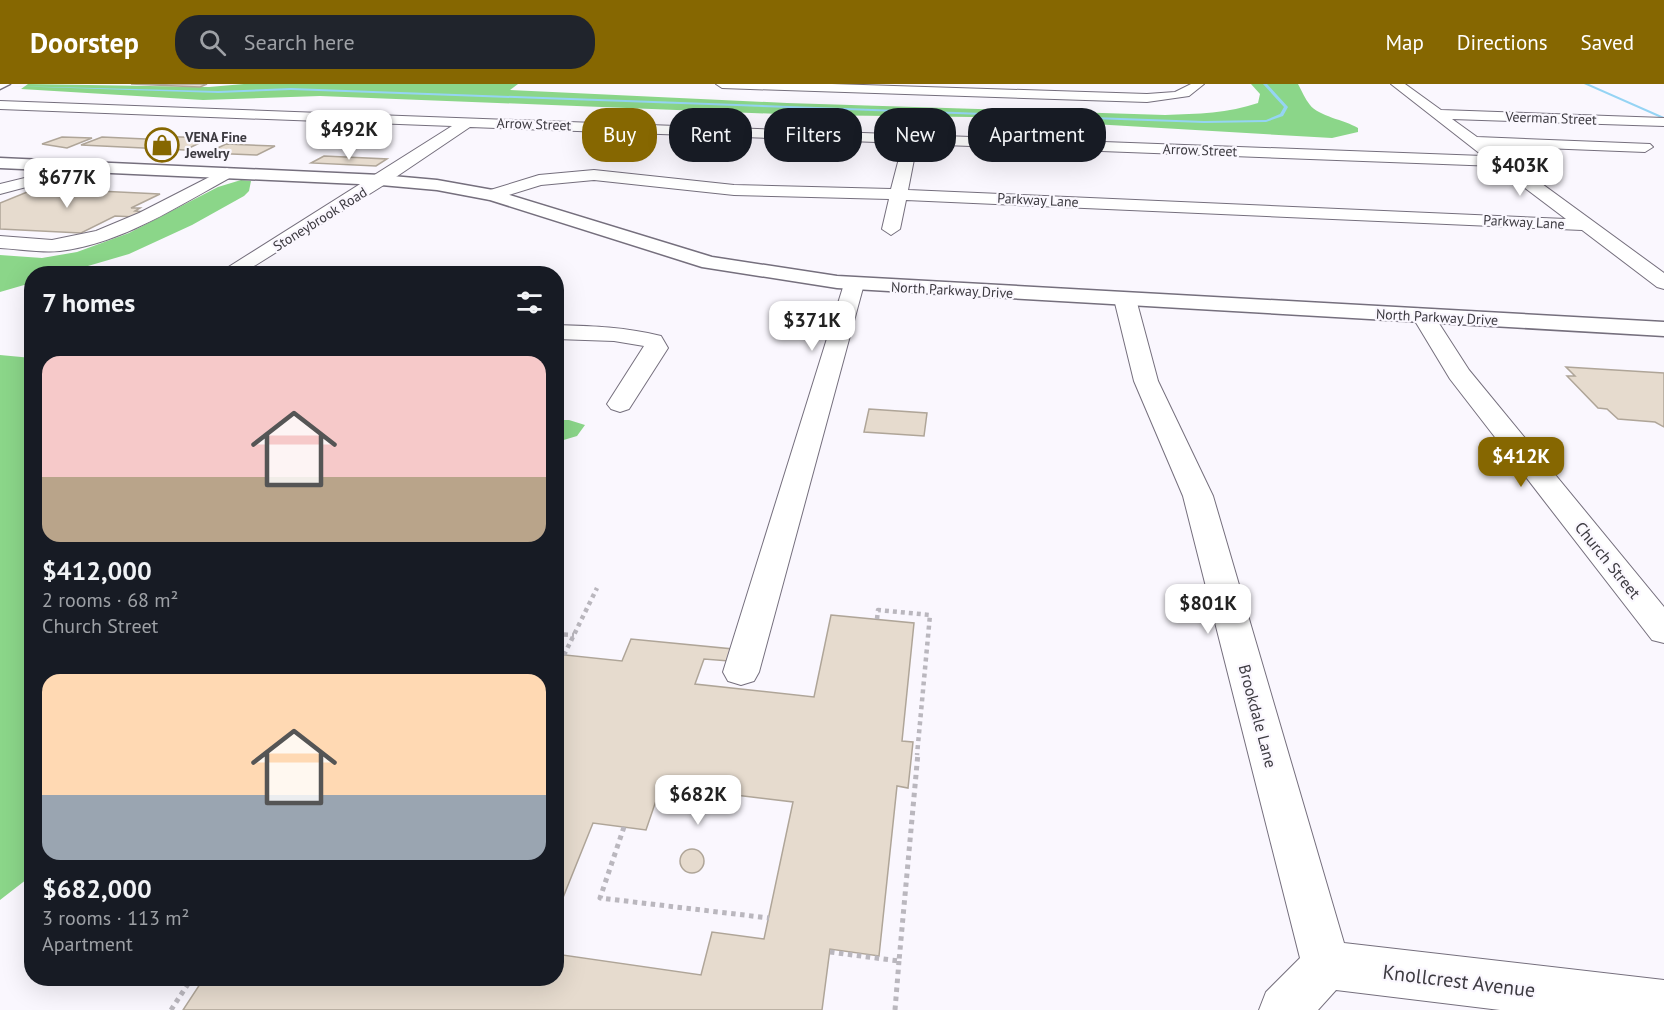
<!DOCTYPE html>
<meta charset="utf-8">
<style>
:root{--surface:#171b24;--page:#20242c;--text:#f1f3f6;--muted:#9ea1a6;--accent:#866701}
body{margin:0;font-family:"PT Sans",sans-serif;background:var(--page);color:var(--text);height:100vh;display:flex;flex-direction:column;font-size:22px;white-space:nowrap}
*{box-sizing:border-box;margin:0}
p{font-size:20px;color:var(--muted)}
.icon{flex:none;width:33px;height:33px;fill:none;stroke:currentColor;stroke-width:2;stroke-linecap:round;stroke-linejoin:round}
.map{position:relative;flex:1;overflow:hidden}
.drawer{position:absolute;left:24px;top:182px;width:540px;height:720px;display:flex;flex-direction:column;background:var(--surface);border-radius:24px;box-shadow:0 6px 24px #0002}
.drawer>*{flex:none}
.banner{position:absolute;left:582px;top:24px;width:570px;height:54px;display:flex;gap:12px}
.price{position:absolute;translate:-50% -51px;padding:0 14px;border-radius:12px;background:#fff;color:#222;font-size:20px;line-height:39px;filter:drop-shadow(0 2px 3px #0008)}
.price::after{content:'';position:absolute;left:50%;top:36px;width:18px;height:14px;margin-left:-9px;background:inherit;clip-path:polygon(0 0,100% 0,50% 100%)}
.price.current{background:var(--accent);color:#fff}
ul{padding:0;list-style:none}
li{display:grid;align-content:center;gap:12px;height:318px;padding:0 18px}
li span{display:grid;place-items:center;height:186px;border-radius:18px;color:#555}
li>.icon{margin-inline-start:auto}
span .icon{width:108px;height:108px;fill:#fffc;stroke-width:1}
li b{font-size:26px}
h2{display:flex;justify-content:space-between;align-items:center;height:72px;padding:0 18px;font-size:26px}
.chip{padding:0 21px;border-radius:24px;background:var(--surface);box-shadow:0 6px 24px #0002;font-size:21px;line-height:54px}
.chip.current{background:var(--accent);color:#fff}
header{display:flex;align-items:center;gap:36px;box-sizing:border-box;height:84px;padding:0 30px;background:var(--accent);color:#fff}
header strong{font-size:28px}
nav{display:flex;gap:33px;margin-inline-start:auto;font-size:21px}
.search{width:420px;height:54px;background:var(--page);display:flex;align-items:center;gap:15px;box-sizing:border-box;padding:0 21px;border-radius:24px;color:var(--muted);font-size:22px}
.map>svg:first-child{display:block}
.forest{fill:#8bd689}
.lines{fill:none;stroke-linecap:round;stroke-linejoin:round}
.stream{fill:#95d4f4;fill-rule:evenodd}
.building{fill:#e6dbce;stroke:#afa598;stroke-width:1.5}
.minor-casing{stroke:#756f7d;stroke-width:2}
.major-casing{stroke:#756f7d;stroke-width:3}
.path-far1{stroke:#bab7be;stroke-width:4.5;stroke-dasharray:4 4;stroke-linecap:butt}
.path{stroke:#bab7be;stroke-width:5;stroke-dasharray:4.5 4.5;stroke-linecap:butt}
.minor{fill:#fff;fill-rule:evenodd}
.major{fill:#fff;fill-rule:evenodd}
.labels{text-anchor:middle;stroke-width:4.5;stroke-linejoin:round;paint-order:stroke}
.far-street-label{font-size:14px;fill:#3c3a40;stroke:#faf7fe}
.far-poi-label{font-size:14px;font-weight:bold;fill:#3c3a40;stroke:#faf7fe;text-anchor:start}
.street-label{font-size:16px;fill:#3c3a40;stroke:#faf7fe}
.near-street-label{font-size:20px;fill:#3c3a40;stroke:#faf7fe}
</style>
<header>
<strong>Doorstep</strong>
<div class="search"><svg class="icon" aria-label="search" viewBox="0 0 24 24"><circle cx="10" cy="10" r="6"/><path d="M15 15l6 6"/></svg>Search here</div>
<nav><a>Map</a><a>Directions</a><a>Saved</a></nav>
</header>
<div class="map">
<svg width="1664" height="926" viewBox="0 0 1664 926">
<rect width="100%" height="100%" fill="#faf7fe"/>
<!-- forest -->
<path class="forest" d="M28,0L209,3L244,0H518L510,6L787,19L1165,31C1197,30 1229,29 1258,19L1260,10L1251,0H1298C1302,7 1305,15 1310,21C1318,32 1345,36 1358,44V48L1332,54L972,33L805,31L320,12L203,16L21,5Z
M241,96L251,97L249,107L244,112L192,141L129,170L64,189H32L31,199L0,208V171L42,174L77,168L129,149L218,103Z
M0,271L32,274L31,792L0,816Z
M557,336H569L585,341L577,352L557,358Z"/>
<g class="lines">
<!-- stream -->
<path class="stream" d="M1263,0H1267L1288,23L1283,32L1266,38L1204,39L291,6L218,9L11,2L218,7L291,4L1204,37L1266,36L1280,30L1284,23Z
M1584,0H1589L1664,33L1661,34Z"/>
</g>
<!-- building -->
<path class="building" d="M131,0H207L200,3Z
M152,52L210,54L185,66L81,61L102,53L146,55Z
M62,53L92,54L67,64L42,60Z
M226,60L275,62L257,71L207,69Z
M324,72L387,75L376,82L311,79Z
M37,104L160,110L131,124H140L135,127L146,128L136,133L115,132L81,149L0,145V119Z
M1566,283L1664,289V343L1655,338L1618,335L1607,325L1598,324L1567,292H1575Z
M869,325L927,329L924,352L864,348Z
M831,531L914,539L902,657L913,658L908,704L897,702L879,872L830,865L822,926H183L204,894H556V870L701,891L712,848L764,855L793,718L661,702L646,746L593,739L556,831V570L622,577L631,555L733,565L729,577L704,575L695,600L814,613Z
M680 777a12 12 0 1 1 24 0a12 12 0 1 1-24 0Z"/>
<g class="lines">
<defs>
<path id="minor" d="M716,0H832L1147,10L1175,8L1191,0H1204L1189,12L1147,18L722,4Z
M1391,0H1405L1441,26L1664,34V42L1452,35L1477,53L1650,60L1653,63L1645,68L1490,62L1664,189V205L1657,203L1582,146L906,116L900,145L891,151L882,145L889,115L734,111L594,96L541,101L493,116L487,115L484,111L487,107L539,91L594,86L734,101L891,105L903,59L470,43L387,99L243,189H219L452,42L0,25V17L1483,72ZM917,60L1496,82L1566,135L908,106Z
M71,77L77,79L79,82L77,85L49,97L0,110V100L37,91Z
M227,84L235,89L233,92C178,122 123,159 60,167C40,169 20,165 0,164V152L52,156L96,147L139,129Z
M854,194L861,196L864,200L759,588L754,597L741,601L728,597L723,588L844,200L847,196Z
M1125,209L1133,210L1136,215L1158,297L1213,412L1344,859L1664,896V926H1500L1336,906L1318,926H1259L1266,908L1300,874L1183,412L1134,297L1114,215L1117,210Z
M1423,225L1431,227L1469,286L1664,523V559L1652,556L1450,295L1412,232L1415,227Z
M556,241C592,242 626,243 661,252L668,264L629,325L620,328L611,325L607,320L644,262L614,257L556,255Z"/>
<path id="major" d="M0,0H10L0,5Z
M0,74L381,91L437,96L493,106L712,173L837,192L1664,238V252L837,204L702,183L490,116L437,106L381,101L0,84Z"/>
</defs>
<!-- minor casing -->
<use href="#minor" class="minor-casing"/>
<!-- major casing -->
<use href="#major" class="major-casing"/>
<!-- path-far1 -->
<path class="path-far1" d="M877,535L878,526L930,531L917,671
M556,550L574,551
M564,571L597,504"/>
<!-- path -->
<path class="path" d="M624,743L600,814L769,834
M830,868L899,877L918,669
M171,926L192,894
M895,926L899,877"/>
<!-- minor -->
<use href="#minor" class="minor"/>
<!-- major -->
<use href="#major" class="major"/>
</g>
<!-- icons -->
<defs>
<symbol id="shop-ring" viewBox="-11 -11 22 22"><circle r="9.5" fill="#faf7fe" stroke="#866701" stroke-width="1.5"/><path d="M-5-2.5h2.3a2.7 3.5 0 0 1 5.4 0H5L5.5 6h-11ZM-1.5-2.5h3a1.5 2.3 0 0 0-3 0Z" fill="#866701"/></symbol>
</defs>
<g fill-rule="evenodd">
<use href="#shop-ring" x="143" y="42" width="38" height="38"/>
</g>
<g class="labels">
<!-- far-street labels -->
<g class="far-street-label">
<text transform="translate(1551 34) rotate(2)" y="5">Veerman Street</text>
<text transform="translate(534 40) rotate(2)" y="5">Arrow Street</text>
<text transform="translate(1200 66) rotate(2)" y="5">Arrow Street</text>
<text transform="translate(1038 116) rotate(3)" y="5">Parkway Lane</text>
<text transform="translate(320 135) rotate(-32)" y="5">Stoneybrook Road</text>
<text transform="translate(1524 138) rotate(3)" y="5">Parkway Lane</text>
<text transform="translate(952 206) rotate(3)" y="5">North Parkway Drive</text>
<text transform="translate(1437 233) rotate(3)" y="5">North Parkway Drive</text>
</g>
<!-- far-poi labels -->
<g class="far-poi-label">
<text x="185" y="58">VENA Fine<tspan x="185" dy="16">Jewelry</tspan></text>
</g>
<!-- street labels -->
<g class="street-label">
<text transform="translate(1608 476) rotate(51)" y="6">Church Street</text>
<text transform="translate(1258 632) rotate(75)" y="6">Brookdale Lane</text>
</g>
<!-- near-street labels -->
<g class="near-street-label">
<text transform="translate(1459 897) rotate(7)" y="7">Knollcrest Avenue</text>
</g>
</g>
</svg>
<b class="price" style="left:349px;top:77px">$492K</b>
<b class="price" style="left:1520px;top:113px">$403K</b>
<b class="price" style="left:67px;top:125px">$677K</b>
<b class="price" style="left:812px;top:268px">$371K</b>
<b class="price current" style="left:1521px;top:404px">$412K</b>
<b class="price" style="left:1208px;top:551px">$801K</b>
<b class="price" style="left:698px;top:742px">$682K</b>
<div class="banner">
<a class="chip current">Buy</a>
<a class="chip">Rent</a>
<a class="chip">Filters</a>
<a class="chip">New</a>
<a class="chip">Apartment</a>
</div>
<section class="drawer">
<h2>7 homes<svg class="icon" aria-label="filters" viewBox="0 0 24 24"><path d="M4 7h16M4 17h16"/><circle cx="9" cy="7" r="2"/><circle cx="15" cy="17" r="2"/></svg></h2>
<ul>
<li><span style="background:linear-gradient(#f6c9c9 65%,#b9a48a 0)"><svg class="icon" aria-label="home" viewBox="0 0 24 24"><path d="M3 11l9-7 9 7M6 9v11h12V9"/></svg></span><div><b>$412,000</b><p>2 rooms · 68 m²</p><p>Church Street</p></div></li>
<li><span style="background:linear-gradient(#ffd9b3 65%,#9aa5b1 0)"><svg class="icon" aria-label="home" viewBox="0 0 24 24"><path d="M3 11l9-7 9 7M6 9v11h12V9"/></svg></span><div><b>$682,000</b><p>3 rooms · 113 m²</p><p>Apartment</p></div></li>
</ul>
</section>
</div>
